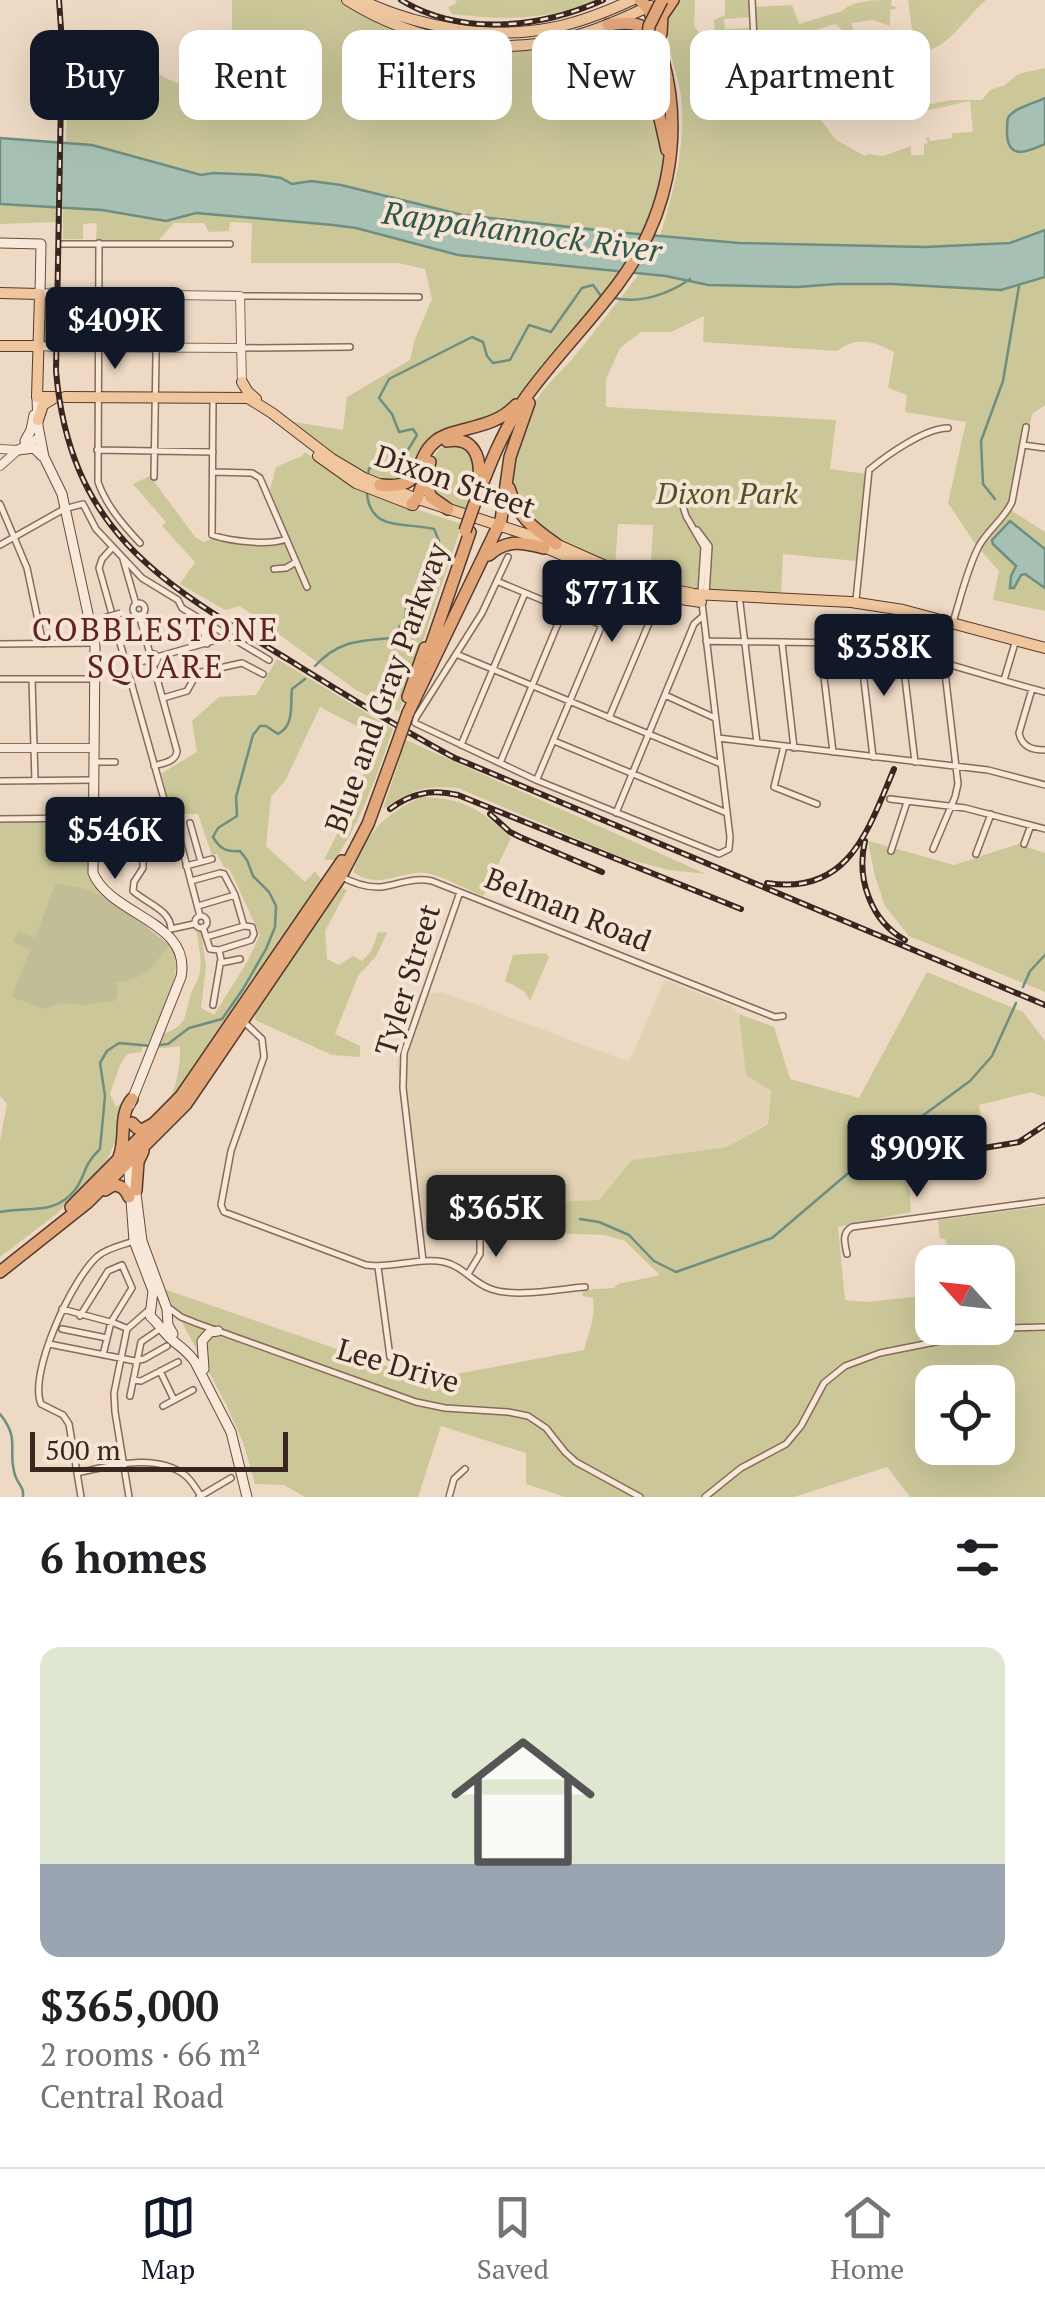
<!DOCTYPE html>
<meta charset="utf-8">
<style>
:root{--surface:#fff;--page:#f6f6f6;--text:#202124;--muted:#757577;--line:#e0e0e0;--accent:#111827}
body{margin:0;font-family:"PT Serif",serif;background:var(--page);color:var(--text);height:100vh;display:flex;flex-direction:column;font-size:38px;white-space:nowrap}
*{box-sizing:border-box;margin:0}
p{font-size:32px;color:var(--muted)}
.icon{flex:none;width:55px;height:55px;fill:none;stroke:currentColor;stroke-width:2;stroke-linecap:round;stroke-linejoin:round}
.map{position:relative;height:1497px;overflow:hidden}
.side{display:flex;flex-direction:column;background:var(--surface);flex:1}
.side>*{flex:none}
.banner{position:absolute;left:30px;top:30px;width:985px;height:90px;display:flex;gap:20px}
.needle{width:65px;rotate:297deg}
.tools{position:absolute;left:915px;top:1245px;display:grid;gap:20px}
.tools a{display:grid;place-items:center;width:100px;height:100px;border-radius:20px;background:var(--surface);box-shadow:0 10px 40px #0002;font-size:50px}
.scale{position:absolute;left:30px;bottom:25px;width:258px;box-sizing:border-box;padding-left:10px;border:5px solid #38261f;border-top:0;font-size:28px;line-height:35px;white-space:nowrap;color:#38261f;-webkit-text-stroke:8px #f5e5d4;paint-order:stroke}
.price{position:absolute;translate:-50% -85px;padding:0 22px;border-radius:10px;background:var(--accent);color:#fff;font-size:32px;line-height:65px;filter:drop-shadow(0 2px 5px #0008)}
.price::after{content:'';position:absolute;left:50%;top:60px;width:30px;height:22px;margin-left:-15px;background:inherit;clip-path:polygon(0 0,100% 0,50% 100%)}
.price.current{background:#222;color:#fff}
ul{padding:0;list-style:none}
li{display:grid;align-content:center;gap:20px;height:530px;padding:0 40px}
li+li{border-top:2px solid var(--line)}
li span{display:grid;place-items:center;height:310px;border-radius:20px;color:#555}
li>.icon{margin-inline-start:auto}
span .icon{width:180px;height:180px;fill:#fffc;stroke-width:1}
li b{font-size:42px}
h2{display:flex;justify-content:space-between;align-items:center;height:120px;padding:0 40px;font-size:42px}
.chip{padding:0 35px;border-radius:20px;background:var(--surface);box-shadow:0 10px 40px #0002;font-size:35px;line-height:90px}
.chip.current{background:var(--accent);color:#fff}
.dock{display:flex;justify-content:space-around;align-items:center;height:140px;border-top:2px solid var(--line);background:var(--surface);font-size:28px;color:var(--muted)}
.dock a{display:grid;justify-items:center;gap:5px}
.dock .current{color:var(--accent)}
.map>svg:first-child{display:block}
.farmland{fill:#e2d1b2}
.green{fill:#cbc799;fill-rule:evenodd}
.cemetery{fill:#c0bd97}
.water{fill:#a6c0b4;stroke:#6d8e80;stroke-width:2.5}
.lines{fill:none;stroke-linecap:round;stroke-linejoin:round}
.stream{stroke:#6d8e80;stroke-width:2.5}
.minor-casing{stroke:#876a5b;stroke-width:8}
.tertiary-casing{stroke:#876a5b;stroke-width:10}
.secondary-casing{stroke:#694c3e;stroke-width:11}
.primary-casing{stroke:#553a2f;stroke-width:12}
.trunk-casing{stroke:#553a2f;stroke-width:14}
.minor{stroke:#f8e8d7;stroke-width:5}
.tertiary{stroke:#f8e8d7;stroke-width:8}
.secondary{stroke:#f8e8d7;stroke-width:9}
.primary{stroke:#efc69d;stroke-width:10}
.trunk{stroke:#e4a77a;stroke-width:11}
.rail-casing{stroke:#38261f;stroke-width:6}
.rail{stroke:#f5e5d4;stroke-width:2.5;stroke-dasharray:8;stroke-linecap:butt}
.minor-bridge-casing{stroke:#876a5b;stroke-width:8;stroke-linecap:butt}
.trunk-bridge-casing{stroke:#553a2f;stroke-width:14;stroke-linecap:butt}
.minor-bridge{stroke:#f8e8d7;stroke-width:5}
.trunk-bridge{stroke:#e4a77a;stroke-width:11}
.labels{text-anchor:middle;stroke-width:8;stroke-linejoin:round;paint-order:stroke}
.street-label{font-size:30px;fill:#38261f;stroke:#f5e5d4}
.park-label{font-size:30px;font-style:italic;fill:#515326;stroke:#f5e5d4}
.water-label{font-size:32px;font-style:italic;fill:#2e574d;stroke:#f5e5d4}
.neighbourhood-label{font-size:32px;letter-spacing:2.5px;fill:#63211f;stroke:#f5e5d4}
</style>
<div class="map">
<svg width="1045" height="1497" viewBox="0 0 1045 1497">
<rect width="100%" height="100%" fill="#edd9c4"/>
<!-- farmland -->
<path class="farmland" d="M665,980L730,1006L739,1014L746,1075L771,1090L768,1123L727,1147L632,1160L599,1200L545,1202L484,1216L413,1211L397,1060L418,995L442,992L629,1062Z"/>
<!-- green -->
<path class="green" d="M232,0H340L372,19L422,40L469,48L502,49L614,28L641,30C639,76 665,118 664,160C663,186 652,211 642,235L463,215L341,185L311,181L292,184L281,178L260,175L213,173L201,175L92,145L66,143L68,80L78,89L83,85L80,64L93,57L140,58L148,63L163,77L187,87L212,93L227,92L228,41L232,32Z
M457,0H596C547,21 505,20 452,14L448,7L455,4Z
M680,0H695L694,26L699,32L697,41L701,42L715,37L714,20L725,15V0H750L751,17L724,19L725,29L751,28V45L732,47L735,70L759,69L755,7L792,5L799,24L842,11C854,0 875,0 892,0L891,5L898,8L890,10V26L873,20L851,23L858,43L835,24L809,32L812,108L836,140L865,156L868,154L883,156L911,146V155H924V144L928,143L926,138L929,137L930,141L952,138V133L973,132L970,101L920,112L926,105L951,100H982L990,90L1005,85L1018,74L1045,68V98L1011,114L1012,149C1024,155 1033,149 1045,144V230L1010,243L925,247L739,243L660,236C674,190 686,146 681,97C678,66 653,26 680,0Z
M908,0H986C963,19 948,52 915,53Z
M0,204L56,207V222L0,224Z
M63,207L103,210L166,221L196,213L333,225L356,228L458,255L621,272L513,402L493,417L444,431L419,465L405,479L385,482L354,469L288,421L343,430L347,397L410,360L415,339L432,299L425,269L398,263H251L252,223L230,222L229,231L209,232L204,223H174L158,241L96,240L97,223L83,224V239H63Z
M639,274L682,278L708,285L798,287L836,284H892L1001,290L1045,277V405L1032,414L1012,511L1045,532V549L1010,521L1000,531L993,544L1016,565L1014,588L1021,575L1025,574L1045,588V611L993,600L999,571L976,545L948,503L966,422L905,412L907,395L888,388L894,352C873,341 857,336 837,351L703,342L704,316L671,332H641L620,348L606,379V407L836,420L830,469L866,474L856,561L783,554L781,595L686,589L650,582L653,525L618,524L615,566C587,553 550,542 528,519C500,489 514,437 533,405C543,388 560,373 573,358C595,331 617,302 639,274Z
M446,443L469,445L477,474L467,511L445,503L432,492C428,472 429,457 446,443Z
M305,452L350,485L376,496L462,524L399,712L356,690L240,606L225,610L180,584L195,562L162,526L166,522L133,484L150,476L195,537L204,542L214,538C237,547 266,546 289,538L270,490L276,467L302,456Z
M277,659L393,729C377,775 362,819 335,860H324L355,798L376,736L320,707L285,781L271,797L266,846L305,882L315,871L322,881L176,1097L146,1127L140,1124C172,1116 181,1075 180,1046L155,1049L162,1034C190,1026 184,1013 192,991C194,986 198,981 199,976C203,961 198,943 196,927L201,930L206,967L201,1008L214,1015L246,964L260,935L230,870L224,867L217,854L212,855L198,814H170L162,773L197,752L192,721L219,697L256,695Z
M406,740L706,874L669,870L623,858L458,788C422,785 413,790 383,809Z
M422,797C465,798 481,810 511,838L483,896C466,889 448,879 431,874C403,867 382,892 353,872C366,833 385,813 422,797Z
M0,821H89C89,843 85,867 96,887L169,945C190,966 158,1019 149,1042L147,1046L142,1047V1052L127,1054L120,1065L110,1094L116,1107L121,1103L118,1144H114L104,1168L96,1178L55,1215L0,1257V1141L7,1104L0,1096Z
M868,841L954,865L1018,844L1045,853V992L909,936L885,906L875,876Z
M341,887L347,890L325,931L327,959L339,965L353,956L362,961L372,950L378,932L387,933L376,956L358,976L335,1034L360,1046V1057L332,1055L255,1020V1013Z
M546,953L549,957L530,1001L524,991L505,981L513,955Z
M927,972L1023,1012L1045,1041V1097L1031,1092L979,1105L985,1137L974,1140L965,1153L961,1139L948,1141L941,1150L907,1152L911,1212L838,1227L845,1300L867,1302L932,1295V1328H998V1262H944L953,1257L945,1239L940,1238L938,1220L1045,1206V1497H910L887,1467L794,1497H565L526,1484V1453L441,1426L418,1497H305L284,1485L255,1484L243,1442L227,1406L164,1289L455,1390L451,1375L584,1350C589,1332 596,1316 593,1298L583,1296L582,1290L614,1288L618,1284L660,1275L625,1241L605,1235L546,1233L517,1228L427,1230L425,1212L484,1216L545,1202L599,1200L632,1160L727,1147L768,1124L771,1091L746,1075L739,1014L774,1027L790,1079L859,1098ZM932,1382H998V1448H932Z"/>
<!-- cemetery -->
<path class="cemetery" d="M56,883C66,885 78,887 88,890C118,901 144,925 169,945C150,969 149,978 116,982L118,994L115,1001L82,1005L60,1003L44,1009L12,997L30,950L13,942L18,931L35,938Z"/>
<!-- water -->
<path class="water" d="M1045,98V144C1029,151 1009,161 1007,135C1007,131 1007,121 1008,118C1013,108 1035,103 1045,98Z
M0,138L92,145L201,175L213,173L260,175L281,178L292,184L311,181L341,185L463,215L615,232L739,243L925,247L1010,243L1045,230V277L1001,290L892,284H836L798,287L708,285L666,276L458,255L356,228L333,225L196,213L166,221L102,210L0,204Z
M1010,521L1045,549V588L1025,574L1021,575L1014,588H1010L1011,576L1016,566L993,544L992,540Z"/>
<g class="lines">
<!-- stream -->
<path class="stream" d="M614,298C640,304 669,294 690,279
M368,474L369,469L372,466L393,471L403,465L405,455L417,435L413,429L399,432L392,414L379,398L389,379L472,337L483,342L487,356L493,363L510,360L529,325L551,332L582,288L593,285L601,296
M995,499L983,484L981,441L1003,381L1019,286
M315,666C339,640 359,641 393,638L405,618L406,609L422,591L421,582L439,541L434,529C405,522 371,532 367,494
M1023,987L1030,971L1045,955
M159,1045L168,1044L189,1028L222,1019L243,989L266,949L275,927L276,906L269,892L253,876L247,860L240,851C226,852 220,849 213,837L218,828L237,816L236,797L253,735L260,726H266L278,734C295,725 290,705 292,689L305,679
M0,1212C28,1206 54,1216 75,1190C86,1175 83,1165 100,1149L105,1096L100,1063L107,1051L119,1043L151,1046
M580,1219L599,1222L629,1235L654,1261L676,1272L772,1238L873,1152L970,1081L992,1056L1016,1003
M0,1414C21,1440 7,1449 15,1475C18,1485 24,1486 23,1497"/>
<defs>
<path id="minor" d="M752,0L757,100
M99,243L98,482C106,505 123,525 140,543
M63,244H230
M240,296L419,297
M242,348L350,347
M213,399L212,535C230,541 269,546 286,539
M1023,445L1045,448
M97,450L213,452
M213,472L252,473L260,478L307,587
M154,477L157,295
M681,500L686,516L704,547L701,592
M0,504L27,568L43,644
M697,530L709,546L706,595
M0,545L64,509L83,504L96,529L142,578L178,600L182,608L269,660
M113,547L102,559L99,568L167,810L165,817L177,829L200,916
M508,557L482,613L415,719V723L536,780L719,854L729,849L730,837L702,603
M123,559L136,604
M274,569L286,568L296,562
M499,582L602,625
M856,600L869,470C887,455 925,428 948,428
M740,603L757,743
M133 609a6 6 0 1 1 12 0a6 6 0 1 1-12 0Z
M139,615L150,654
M199,618L207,644
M953,622C961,597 967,569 979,546C988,530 1004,519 1012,502L1026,427
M706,641C771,643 838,639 902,652C950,663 997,680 1045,692
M782,643L794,748
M0,644L94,643
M820,644L833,752
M860,646L873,757
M902,653L915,762
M146.5 659a5.5 5.5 0 1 1 11 0a5.5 5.5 0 1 1-11 0Z
M456,654L721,764
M157,657L230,636
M153,664L177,751C176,762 163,763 154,766
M126,666L147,660
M0,679H95
M32,679L35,781
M1004,680L1015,643
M1032,689L1019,733C1022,747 1032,750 1045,750
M665,695L715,718
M163,698L187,691L197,673L242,663L263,674
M609,718L660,597
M718,738L988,770L1045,785
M554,741L727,813
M461,745L525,593
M784,746L774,787L817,804
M94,762H115
M500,763L564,609
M537,779L623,575
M0,781L92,780
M890,799L965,808L1045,829
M616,813L694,624L703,616
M142,818L143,868L134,882L133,891C146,903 171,910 171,929
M0,819L165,817
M190,823L201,862
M1024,844L1031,825
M933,849L955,797L958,784L944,664
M891,851L907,802
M976,854L991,814
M186,866L212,859
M340,876C353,883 366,888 381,887C400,884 413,877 432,881L775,1017L783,1016
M191,881L220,873L224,874L235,895L244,926
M198,906L235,895
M195 922a6 6 0 1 1 12 0a6 6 0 1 1-12 0Z
M203,927L210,949L219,950L251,940L254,934L252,927L245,926
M171,929L194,924
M206,937L244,926
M220,963L240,959
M213,1005L221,959L219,950
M243,1021L262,1039L264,1057L231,1151L221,1205L224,1212L366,1265C392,1269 418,1257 444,1262C463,1266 473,1283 491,1289C516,1298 558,1289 585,1287
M847,1254C845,1244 841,1233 852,1227L1045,1201
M423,1261L403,1088L404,1053L460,892
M378,1267L390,1357
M468,1274L480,1254V1236
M169,1308L181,1317L196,1323L416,1402L445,1408L508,1412L528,1416L546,1428L565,1452L576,1462L640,1497
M62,1309L114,1323L126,1328
M80,1316L108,1271L122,1265L132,1288L111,1322L103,1355
M62,1329L107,1338
M49,1344L135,1361L144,1359L167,1346
M160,1371L174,1400
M133,1380L141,1381L178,1362
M130,1396L141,1342L157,1331
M163,1406L193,1390
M77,1473C111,1466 156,1452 186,1476C192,1481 196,1489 201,1496
M81,1497L69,1424L63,1415L41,1404C28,1373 73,1277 98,1256C107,1248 123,1245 134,1241
M129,1497L115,1412L114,1393L127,1329L150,1309
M199,1497L231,1478
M449,1497L454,1479L465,1469
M705,1497L741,1468L786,1444L801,1426L824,1383L845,1366L880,1353L1005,1328L1045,1327"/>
<path id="tertiary" d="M62,292L99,294L240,296L242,384
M44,294L54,292
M42,346L53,347
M61,347L242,348
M0,449L18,450
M0,466L18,450L40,437
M0,748H94"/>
<path id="secondary" d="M0,243L41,244L40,294
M37,397L38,426L44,457L62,494L95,646L93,873C111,916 192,921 181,977L130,1105
M25,441L31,430L34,415
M18,450L34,448L42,456
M128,1160L134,1241L153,1291L150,1316C157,1322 162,1330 168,1336C178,1346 187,1350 195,1362L231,1432L247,1497
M135,1186L142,1241L167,1309L168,1325L173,1334
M204,1369L202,1341L210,1332L218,1331"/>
<path id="primary" d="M347,0C413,41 494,58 571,37C598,30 624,18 650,6
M361,0C417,27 490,40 551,28C579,23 606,12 632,0
M0,293L40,294L37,397H55
M0,346H38
M242,382L248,392L256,399
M65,397L248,398L272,413L332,459L364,478L412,497L556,544L646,584L694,594L851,602L903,610L1045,648
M38,420L43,405L54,398
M318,456L356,483L413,505
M539,545L588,566
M630,585L654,595L701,602"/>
<path id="trunk" d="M640,0L648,8L655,25
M661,34L662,16L673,0
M646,56L667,150
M447,441C473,436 481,456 479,479
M425,481L431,497L448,509
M380,485C429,490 411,459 437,440C443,435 451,433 459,431C481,425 500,422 516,405
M509,488C517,516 533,528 556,544
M412,504L417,499L430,462
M473,508C488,469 502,431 526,397C554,358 589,323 618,284C667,219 684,139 663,60C655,27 640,19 608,25
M489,555C507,539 522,542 544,548
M427,657L470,532
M408,697L425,648
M408,713L501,520L510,457L529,403
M132,1123L137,1128L142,1130L153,1124
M119,1157C127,1137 118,1116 132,1099
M105,1190L113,1185C122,1185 126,1190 129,1197
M136,1190L138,1162L143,1151
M71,1207L181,1096L342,861
M0,1272L87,1203L186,1104L341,876L368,824L395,750"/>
</defs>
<!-- minor casing -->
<use href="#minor" class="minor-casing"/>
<!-- tertiary casing -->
<use href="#tertiary" class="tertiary-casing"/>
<!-- secondary casing -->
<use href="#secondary" class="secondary-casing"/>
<!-- primary casing -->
<use href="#primary" class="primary-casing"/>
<!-- trunk casing -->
<use href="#trunk" class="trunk-casing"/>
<!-- minor -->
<use href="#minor" class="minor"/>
<!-- tertiary -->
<use href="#tertiary" class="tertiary"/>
<!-- secondary -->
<use href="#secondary" class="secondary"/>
<!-- primary -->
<use href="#primary" class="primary"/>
<!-- trunk -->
<use href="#trunk" class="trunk"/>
<defs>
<path id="rail" d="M59,0L62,43L56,371C70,533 163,584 289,660C344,694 398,728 455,758L1045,1005
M401,0C461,37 541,28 603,0
M390,809C411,793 432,789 458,795L741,909
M490,814L510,832L520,837L602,872
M865,841C856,879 871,921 905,940
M767,883C849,896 868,830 894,769
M978,1149L1019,1142L1045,1125"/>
</defs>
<!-- rail casing -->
<use href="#rail" class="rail-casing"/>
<!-- rail -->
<use href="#rail" class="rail"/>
<defs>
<path id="minor-bridge" d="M103,618L121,613"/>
<path id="trunk-bridge" d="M646,56L649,26L662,0
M465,531L473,508
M395,750L408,713"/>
</defs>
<!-- minor-bridge casing -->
<use href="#minor-bridge" class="minor-bridge-casing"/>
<!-- trunk-bridge casing -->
<use href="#trunk-bridge" class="trunk-bridge-casing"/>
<!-- minor-bridge -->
<use href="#minor-bridge" class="minor-bridge"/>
<!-- trunk-bridge -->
<use href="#trunk-bridge" class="trunk-bridge"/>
</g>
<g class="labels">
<!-- street labels -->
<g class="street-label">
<text transform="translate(455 482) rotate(19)" y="10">Dixon Street</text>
<text transform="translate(387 688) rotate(-70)" y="10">Blue and Gray Parkway</text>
<text transform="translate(568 910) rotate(22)" y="10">Belman Road</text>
<text transform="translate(408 980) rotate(-73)" y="10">Tyler Street</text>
<text transform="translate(398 1366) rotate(16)" y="10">Lee Drive</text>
</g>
<!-- park labels -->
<g class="park-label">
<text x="727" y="504">Dixon Park</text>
</g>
<!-- water labels -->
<g class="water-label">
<text transform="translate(522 232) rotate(8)" y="11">Rappahannock River</text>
</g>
<!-- neighbourhood labels -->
<g class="neighbourhood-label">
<text x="156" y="641">COBBLESTONE<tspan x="156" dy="37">SQUARE</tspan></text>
</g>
</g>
</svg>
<div class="tools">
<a><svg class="needle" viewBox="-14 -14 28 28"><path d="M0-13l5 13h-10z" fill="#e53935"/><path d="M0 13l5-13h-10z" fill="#757577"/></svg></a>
<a><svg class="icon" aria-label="locate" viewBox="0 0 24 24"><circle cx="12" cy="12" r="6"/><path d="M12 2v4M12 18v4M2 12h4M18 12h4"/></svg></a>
</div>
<div class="scale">500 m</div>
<b class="price" style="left:115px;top:372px">$409K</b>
<b class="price" style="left:612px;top:645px">$771K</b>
<b class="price" style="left:884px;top:699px">$358K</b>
<b class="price" style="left:115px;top:882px">$546K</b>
<b class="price" style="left:917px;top:1200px">$909K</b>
<b class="price current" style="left:496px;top:1260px">$365K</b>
<div class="banner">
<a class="chip current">Buy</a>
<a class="chip">Rent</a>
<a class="chip">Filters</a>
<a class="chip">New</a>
<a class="chip">Apartment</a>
</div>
</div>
<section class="side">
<h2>6 homes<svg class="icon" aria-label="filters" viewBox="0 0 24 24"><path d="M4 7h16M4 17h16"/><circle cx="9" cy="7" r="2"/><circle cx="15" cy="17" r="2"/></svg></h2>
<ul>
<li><span style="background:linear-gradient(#dfe7d0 70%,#9aa5b1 0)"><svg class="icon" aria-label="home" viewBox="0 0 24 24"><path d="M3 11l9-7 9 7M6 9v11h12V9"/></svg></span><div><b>$365,000</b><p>2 rooms · 66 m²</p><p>Central Road</p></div></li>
</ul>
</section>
<nav class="dock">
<a class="current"><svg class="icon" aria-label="map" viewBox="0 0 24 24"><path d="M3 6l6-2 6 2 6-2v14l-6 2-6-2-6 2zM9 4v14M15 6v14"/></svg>Map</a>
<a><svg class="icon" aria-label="saved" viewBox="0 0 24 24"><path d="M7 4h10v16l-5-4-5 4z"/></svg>Saved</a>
<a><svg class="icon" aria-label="home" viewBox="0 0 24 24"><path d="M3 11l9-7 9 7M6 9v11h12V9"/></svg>Home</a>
</nav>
